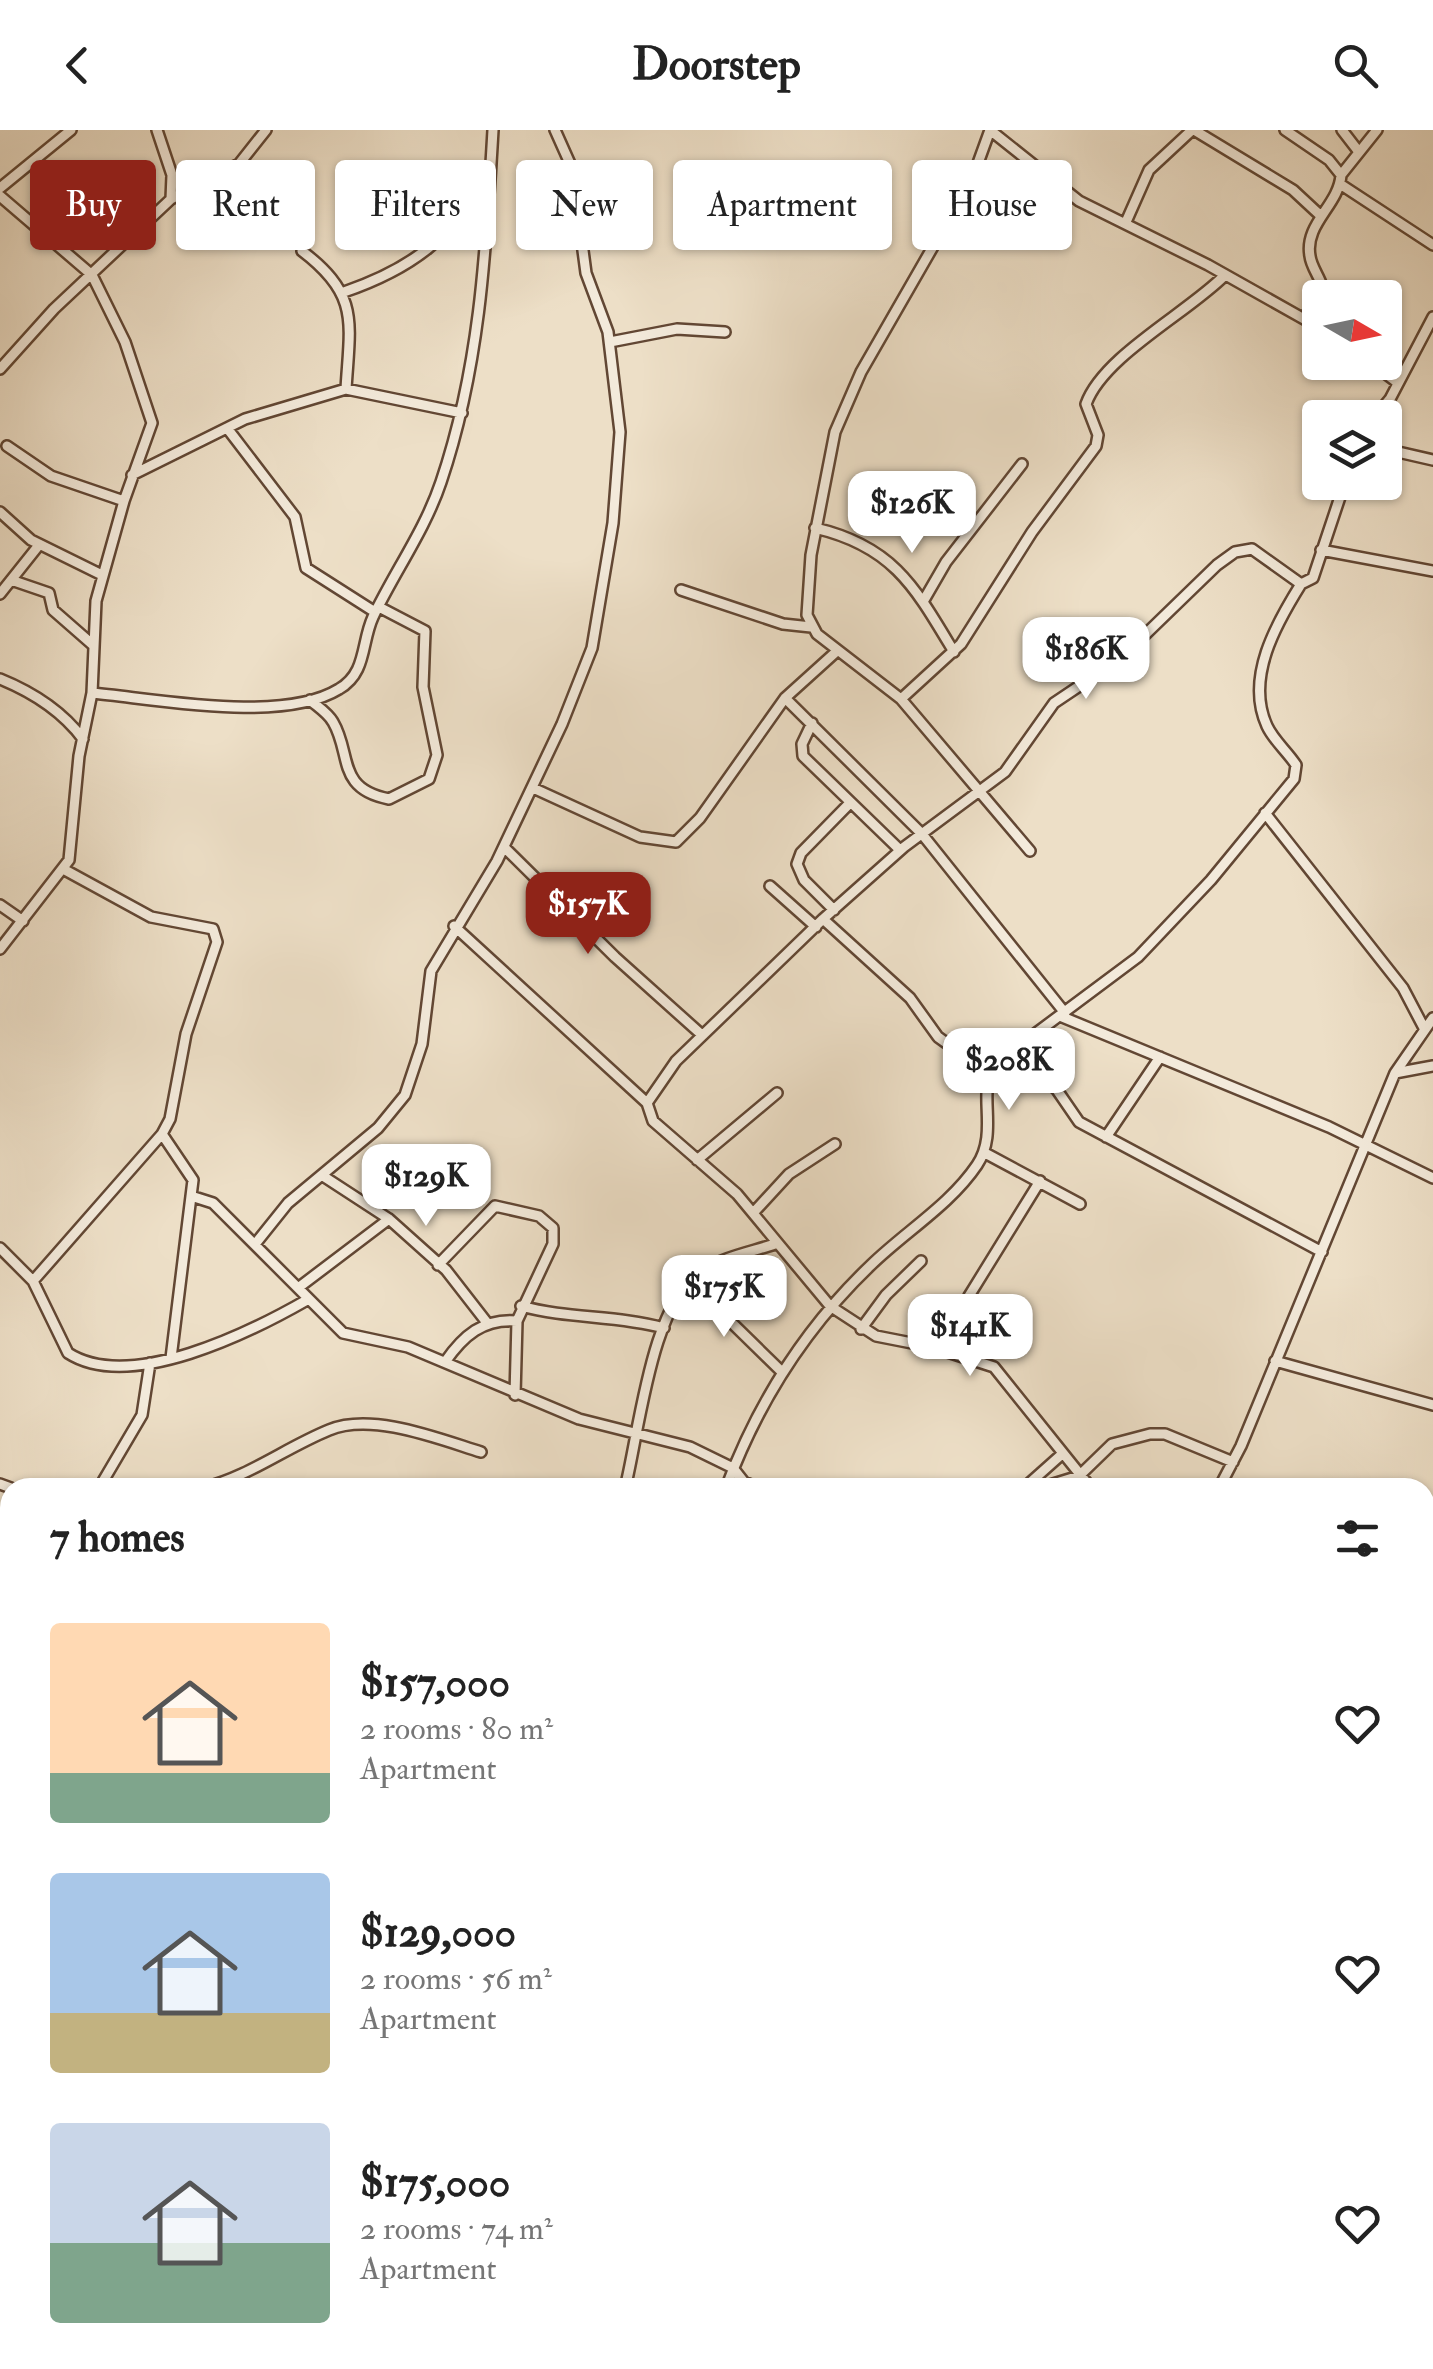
<!DOCTYPE html>
<meta charset="utf-8">
<style>
:root{--surface:#fff;--page:#f6f6f6;--text:#222;--muted:#767676;--accent:#8f2418}
body{margin:0;font-family:"IM FELL Double Pica",serif;background:var(--page);color:var(--text);height:100vh;display:flex;flex-direction:column;font-size:38px;white-space:nowrap}
*{box-sizing:border-box;margin:0}
p{font-size:32px;color:var(--muted)}
.icon{flex:none;width:55px;height:55px;fill:none;stroke:currentColor;stroke-width:2;stroke-linecap:round;stroke-linejoin:round}
.map{position:relative;flex:1;overflow:hidden}
.details{position:absolute;left:0px;top:1348px;width:1435px;height:892px;display:flex;flex-direction:column;background:var(--surface);border-radius:30px 30px 0 0;box-shadow:0 2px 8px #0004}
.details>*{flex:none}
.guide{position:absolute;left:30px;top:30px;width:1375px;height:90px;display:flex;gap:20px}
.needle{width:65px;rotate:99deg}
.controls{position:absolute;left:1302px;top:150px;display:grid;gap:20px}
.controls a{display:grid;place-items:center;width:100px;height:100px;border-radius:10px;background:var(--surface);box-shadow:0 2px 8px #0004;font-size:50px}
.price{position:absolute;translate:-50% -85px;padding:0 22px;border-radius:20px;background:#fff;color:#222;font-size:32px;line-height:65px;filter:drop-shadow(0 2px 5px #0008)}
.price::after{content:'';position:absolute;left:50%;top:60px;width:30px;height:22px;margin-left:-15px;background:inherit;clip-path:polygon(0 0,100% 0,50% 100%)}
.price.selected{background:var(--accent);color:#fff}
ul{padding:0;list-style:none}
li{display:flex;align-items:center;gap:30px;height:250px;padding:0 50px}
li span{display:grid;place-items:center;flex:none;width:280px;height:200px;border-radius:10px;color:#555}
li>.icon{margin-inline-start:auto}
span .icon{width:120px;height:120px;fill:#fffc;stroke-width:1}
li b{font-size:42px}
h2{display:flex;justify-content:space-between;align-items:center;height:120px;padding:0 50px;font-size:42px}
.pill{padding:0 35px;border-radius:10px;background:var(--surface);box-shadow:0 2px 8px #0004;font-size:35px;line-height:90px}
.pill.selected{background:var(--accent);color:#fff}
header{display:flex;justify-content:space-between;align-items:center;height:130px;padding:0 50px;background:var(--surface);font-size:45px;font-weight:700}
.map>svg:first-child{display:block}
.lines{fill:none;stroke-linecap:round;stroke-linejoin:round}
.minor-casing{stroke:#624734;stroke-width:14}
.minor{stroke:#f3eadb;stroke-width:9}
</style>
<header><svg class="icon" aria-label="back" viewBox="0 0 24 24"><path d="M15 5l-7 7 7 7"/></svg>Doorstep<svg class="icon" aria-label="search" viewBox="0 0 24 24"><circle cx="10" cy="10" r="6"/><path d="M15 15l6 6"/></svg></header>
<div class="map">
<svg width="1433" height="2239" viewBox="0 0 1433 2239">
<rect width="100%" height="100%" fill="#eddfc7"/>
<filter id="stains"><feTurbulence type="fractalNoise" baseFrequency=".002" numOctaves="4"/><feColorMatrix values="0 0 0 0 .2 0 0 0 0 .09 0 0 0 0 .02 0 0 0 .5 -.17"/></filter>
<radialGradient id="worn" r=".72"><stop offset=".6" stop-color="#630" stop-opacity="0"/><stop offset="1" stop-color="#630" stop-opacity=".3"/></radialGradient>
<g class="lines">
<defs>
<path id="minor" d="M990,0L973,47L861,242L835,302L811,425L807,485L817,504L901,569L1030,721
M990,0L1079,71L1208,135L1320,198
M1194,0L1293,60L1321,86
M1285,0L1329,30L1341,45C1339,75 1304,94 1310,126C1311,136 1319,146 1322,156L1305,188
M1342,0L1359,22
M1341,45L1377,0
M1340,54L1433,115
M0,58L71,0
M0,66L92,145L125,212L152,293L124,371L96,471L92,563L79,626L69,730L0,819
M171,69L239,34L266,0
M1126,92L1149,40L1192,0
M302,121C360,165 350,192 346,259
M344,162C414,138 450,108 489,46
M610,212L677,199L725,202
M1370,232L1398,253
M0,239L54,179L171,69L172,45L157,0
M1374,288L1390,269L1433,187
M227,298L295,387L306,438L375,482
M7,316L51,346L124,371
M1385,319L1433,330
M132,345L245,289L346,259L462,283
M0,382L31,410L102,445
M815,398C893,416 915,457 954,522
M1321,420L1433,441
M11,450L49,463L53,480L93,515
M681,460L783,494L811,497
M0,464L39,415
M924,470L946,432L1022,334
M0,549C32,562 62,581 83,609
M92,563C157,569 282,594 339,559C367,543 361,513 373,487C395,441 425,400 441,352C480,237 486,120 493,0
M785,568L922,704L1065,883
M901,569L961,514L1032,402L1096,316L1098,305L1086,274C1103,226 1189,182 1225,145
M310,570C318,577 328,583 333,592C352,624 336,659 389,669L429,649L437,625L423,557L425,501L379,477
M812,593L802,614L803,626L900,720
M533,658L640,707L676,712L700,688L785,568L837,521
M1265,683L1403,858L1424,898
M504,717L615,827L702,905
M770,756L816,797
M0,775L23,791
M834,780L804,750L797,734L801,723L849,674
M823,789L910,868L938,907L988,943
M454,796L647,973
M1060,886L1329,997L1433,1048
M1014,919L1057,960L1079,992L1322,1122
M1395,943L1433,936
M162,1004L193,1050L171,1228
M1106,1007L1160,927
M985,1023L1080,1074
M697,1030L777,963
M323,1046L389,1089L446,1140L488,1194
M191,1066L213,1073L343,1203L408,1217L579,1289L690,1317L733,1338L744,1352L758,1358
M754,1082L789,1044L835,1014
M256,1113L288,1073L378,998L405,965L422,914L431,841L497,731L562,594L592,518L613,393L620,302L608,202L586,143L572,38L555,0
M0,1118L33,1151L68,1223C130,1263 251,1202 307,1170
M438,1135L495,1076L539,1086L553,1098V1114L517,1191L515,1265
M33,1151L162,1004L170,989L186,904L217,812L213,799L151,787L65,740
M689,1151L782,1242
M298,1158L389,1089
M521,1176C568,1189 616,1185 664,1198
M861,1199L886,1165L921,1131
M948,1222L969,1166L1040,1051
M1275,1231L1433,1275
M445,1232C463,1206 483,1188 517,1191
M0,1354L11,1358
M99,1358L142,1285L150,1233
M203,1358C250,1346 285,1318 329,1300C372,1282 439,1309 481,1322
M625,1358C639,1304 651,1171 702,1141C723,1127 751,1122 775,1114
M726,1358C758,1272 805,1198 871,1135C906,1101 950,1075 977,1035C1000,1001 975,959 996,933L1138,827L1211,750L1294,649L1296,635C1287,621 1274,611 1267,596C1245,548 1276,494 1301,454
M1024,1358L1061,1325
M1040,1358L1079,1346L1112,1314L1150,1304H1165L1233,1332
M1091,1358L994,1237L932,1217L876,1206L830,1176L737,1064L653,991L647,973L676,931L823,789L904,717L1005,642L1054,573L1121,528L1217,435L1235,422L1252,419L1301,454L1313,448L1345,352
M1219,1358L1241,1316L1395,943L1433,888
M0,1437L10,1438
M1425,1607L1433,1610
M0,1692L10,1691
M1425,1770L1433,1784
M0,1974L10,1966
M0,2037L10,2048
M0,2084L10,2069
M1425,2121L1433,2124
M0,2124L10,2132
M287,2230L302,2239
M634,2230L654,2239
M1156,2230L1159,2239
M86,2239L88,2230
M224,2239L227,2230
M323,2239L334,2230
M507,2239L520,2230
M522,2239L528,2230
M587,2239L589,2230
M858,2239L861,2230
M990,2239L995,2230
M1057,2239L1060,2230"/>
</defs>
<!-- minor casing -->
<use href="#minor" class="minor-casing"/>
<!-- minor -->
<use href="#minor" class="minor"/>
</g>
<rect width="100%" height="100%" filter="url(#stains)"/>
<rect width="100%" height="100%" fill="url(#worn)"/>
</svg>
<div class="controls">
<a><svg class="needle" viewBox="-14 -14 28 28"><path d="M0-13l5 13h-10z" fill="#e53935"/><path d="M0 13l5-13h-10z" fill="#767676"/></svg></a>
<a><svg class="icon" aria-label="layers" viewBox="0 0 24 24"><path d="M12 4l9 5-9 5-9-5zM3 14l9 5 9-5"/></svg></a>
</div>
<b class="price" style="left:912px;top:426px">$126K</b>
<b class="price" style="left:1086px;top:572px">$186K</b>
<b class="price selected" style="left:588px;top:827px">$157K</b>
<b class="price" style="left:1009px;top:983px">$208K</b>
<b class="price" style="left:426px;top:1099px">$129K</b>
<b class="price" style="left:724px;top:1210px">$175K</b>
<b class="price" style="left:970px;top:1249px">$141K</b>
<div class="guide">
<a class="pill selected">Buy</a>
<a class="pill">Rent</a>
<a class="pill">Filters</a>
<a class="pill">New</a>
<a class="pill">Apartment</a>
<a class="pill">House</a>
</div>
<section class="details">
<h2>7 homes<svg class="icon" aria-label="filters" viewBox="0 0 24 24"><path d="M4 7h16M4 17h16"/><circle cx="9" cy="7" r="2"/><circle cx="15" cy="17" r="2"/></svg></h2>
<ul>
<li><span style="background:linear-gradient(#ffd9b3 75%,#7fa58c 0)"><svg class="icon" aria-label="home" viewBox="0 0 24 24"><path d="M3 11l9-7 9 7M6 9v11h12V9"/></svg></span><div><b>$157,000</b><p>2 rooms · 80 m²</p><p>Apartment</p></div><svg class="icon" aria-label="heart" viewBox="0 0 24 24"><path d="M12 20l-8-8c-3-5 5-10 8-4 3-6 11-1 8 4z"/></svg></li>
<li><span style="background:linear-gradient(#a9c7e8 70%,#c2b280 0)"><svg class="icon" aria-label="home" viewBox="0 0 24 24"><path d="M3 11l9-7 9 7M6 9v11h12V9"/></svg></span><div><b>$129,000</b><p>2 rooms · 56 m²</p><p>Apartment</p></div><svg class="icon" aria-label="heart" viewBox="0 0 24 24"><path d="M12 20l-8-8c-3-5 5-10 8-4 3-6 11-1 8 4z"/></svg></li>
<li><span style="background:linear-gradient(#c9d6e8 60%,#7fa58c 0)"><svg class="icon" aria-label="home" viewBox="0 0 24 24"><path d="M3 11l9-7 9 7M6 9v11h12V9"/></svg></span><div><b>$175,000</b><p>2 rooms · 74 m²</p><p>Apartment</p></div><svg class="icon" aria-label="heart" viewBox="0 0 24 24"><path d="M12 20l-8-8c-3-5 5-10 8-4 3-6 11-1 8 4z"/></svg></li>
</ul>
</section>
</div>
